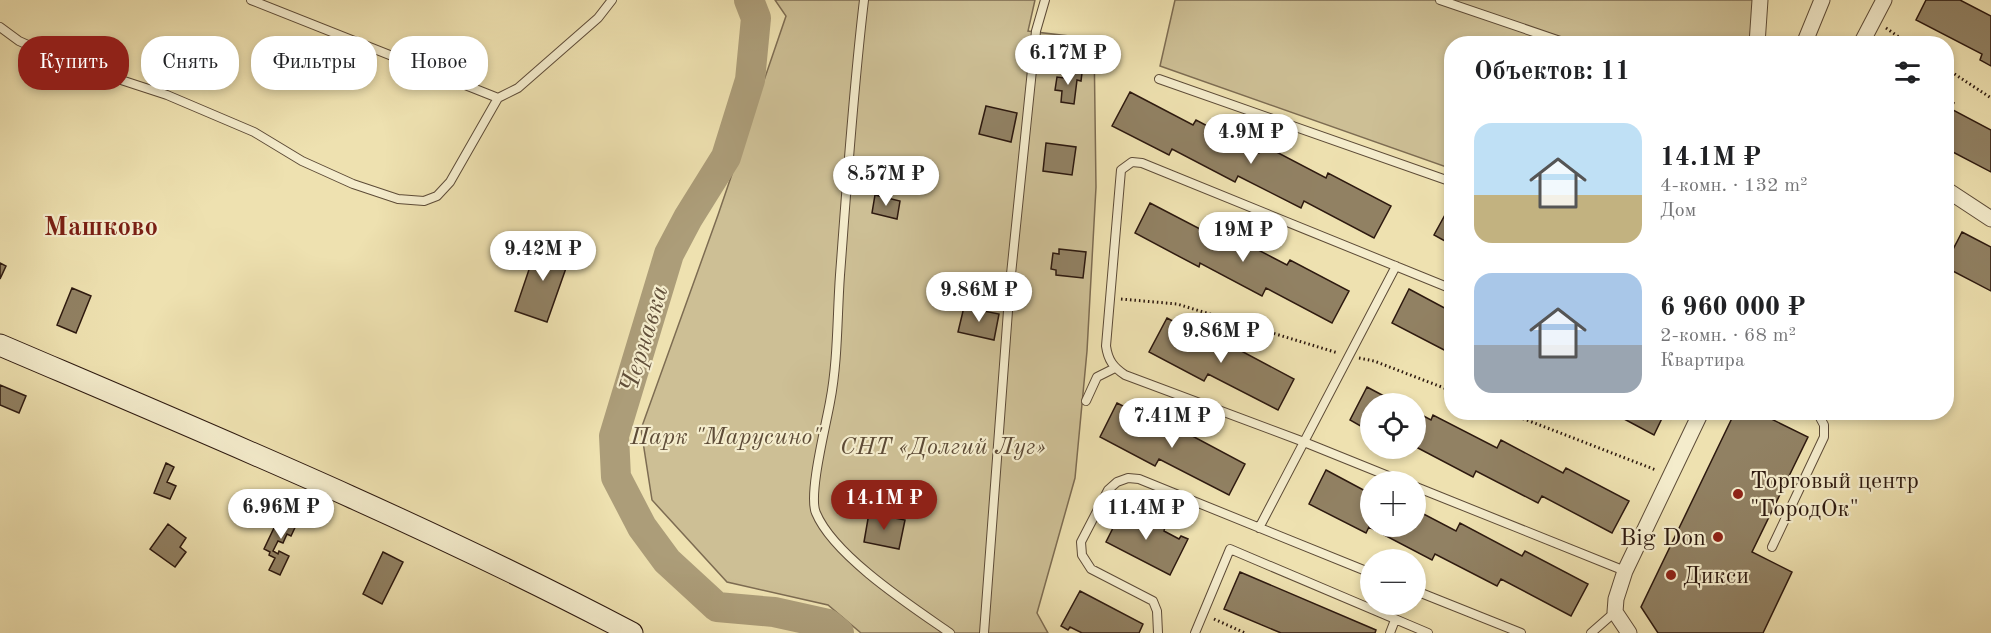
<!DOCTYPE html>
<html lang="ru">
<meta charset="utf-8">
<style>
:root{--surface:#fff;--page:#f6f6f6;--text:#202124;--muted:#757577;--accent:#8f2418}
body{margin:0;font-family:"Old Standard TT",serif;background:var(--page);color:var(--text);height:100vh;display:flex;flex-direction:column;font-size:22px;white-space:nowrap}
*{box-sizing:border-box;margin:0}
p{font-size:20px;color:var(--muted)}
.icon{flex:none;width:33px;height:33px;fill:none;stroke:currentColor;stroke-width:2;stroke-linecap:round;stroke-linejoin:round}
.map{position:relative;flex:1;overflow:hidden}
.side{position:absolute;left:1444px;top:36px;width:510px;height:384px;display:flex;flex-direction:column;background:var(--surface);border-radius:24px;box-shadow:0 3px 9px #0003}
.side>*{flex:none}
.hud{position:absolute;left:18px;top:36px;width:570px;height:54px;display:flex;gap:12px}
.controls{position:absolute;left:1360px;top:393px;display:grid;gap:12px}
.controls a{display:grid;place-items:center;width:66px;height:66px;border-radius:50%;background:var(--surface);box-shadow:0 3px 9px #0003;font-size:30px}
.price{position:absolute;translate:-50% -51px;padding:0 14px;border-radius:21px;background:#fff;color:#222;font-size:20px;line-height:39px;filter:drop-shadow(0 2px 3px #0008)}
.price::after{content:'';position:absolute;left:50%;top:36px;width:18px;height:14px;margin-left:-9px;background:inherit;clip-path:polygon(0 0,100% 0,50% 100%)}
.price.on{background:var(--accent);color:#fff}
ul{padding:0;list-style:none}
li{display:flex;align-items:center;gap:18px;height:150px;padding:0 30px}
li span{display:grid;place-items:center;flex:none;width:168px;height:120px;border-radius:18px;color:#555}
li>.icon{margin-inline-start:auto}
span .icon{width:72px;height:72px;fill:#fffc;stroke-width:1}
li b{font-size:26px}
h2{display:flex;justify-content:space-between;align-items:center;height:72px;padding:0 30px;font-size:26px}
.tag{padding:0 21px;border-radius:24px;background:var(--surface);box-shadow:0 3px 9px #0003;font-size:21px;line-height:54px}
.tag.on{background:var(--accent);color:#fff}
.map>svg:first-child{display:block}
.green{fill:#cdbf95;stroke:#7d6c52;stroke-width:1.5}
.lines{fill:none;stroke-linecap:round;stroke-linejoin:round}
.river{stroke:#ac9d79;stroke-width:30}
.building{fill:#918163;stroke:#2d190f;stroke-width:1.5}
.lane-casing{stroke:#5d4b37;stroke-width:10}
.street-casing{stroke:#5d4b37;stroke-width:17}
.secondary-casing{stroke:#2d190f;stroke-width:23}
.path{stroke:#2d190f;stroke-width:3;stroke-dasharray:1.5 3;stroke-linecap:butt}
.lane{stroke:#f4eccc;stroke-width:8}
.street{stroke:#f4eccc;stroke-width:15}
.secondary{stroke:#f4eccc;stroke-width:21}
.poi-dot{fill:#8f2418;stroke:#f4eccc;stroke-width:2}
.labels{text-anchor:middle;stroke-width:4.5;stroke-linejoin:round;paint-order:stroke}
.park-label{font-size:24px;font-style:italic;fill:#5d4b37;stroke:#f4eccc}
.poi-label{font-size:24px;fill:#2d190f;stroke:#f4eccc;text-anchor:start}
.water-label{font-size:26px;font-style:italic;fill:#604e39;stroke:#f4eccc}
.quarter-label{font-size:27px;font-weight:bold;fill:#7a1f14;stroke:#f4eccc}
</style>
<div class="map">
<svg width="1991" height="633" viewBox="0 0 1991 633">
<rect width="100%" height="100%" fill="#eee1b0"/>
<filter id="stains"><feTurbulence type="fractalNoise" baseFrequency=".00333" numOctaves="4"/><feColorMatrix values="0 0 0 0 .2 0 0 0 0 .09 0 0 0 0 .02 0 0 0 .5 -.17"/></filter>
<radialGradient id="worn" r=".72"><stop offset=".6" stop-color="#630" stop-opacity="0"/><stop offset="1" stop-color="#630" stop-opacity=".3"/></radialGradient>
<!-- green -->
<path class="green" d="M775,0H1035L1028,31L1094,39L1096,187L1087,351L1075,478L1037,613L1048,633H861L828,605L727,582L652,500L641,429L718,215L786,16Z
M1175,0H1753L1750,43L1452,44V169L1160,66Z"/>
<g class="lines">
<!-- river -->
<path class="river" d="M749,0L756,18L750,80L726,157L688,218L669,254L614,436L616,477L642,527L667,561L717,607L774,612L828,624L839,633"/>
</g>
<!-- building -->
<path class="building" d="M1926,0H1960L1991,16V66L1980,60L1982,54L1916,20Z
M1065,71L1082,73L1081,81L1077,80L1074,104L1061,102L1062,91L1055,90L1057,77L1064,78Z
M1130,92L1193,125L1196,120L1259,153L1263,145L1326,178L1328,173L1391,206L1374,238L1304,201L1301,208L1238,176L1235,182L1172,149L1169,155L1112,126Z
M1947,100L1954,103L1951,109L1991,130V172L1947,149Z
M986,106L1017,113L1011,142L979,134Z
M1046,143L1076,147L1072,175L1043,171Z
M875,195L900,201L897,219L872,213Z
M1452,202V245L1434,235Z
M1150,203L1221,240L1224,232L1287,265L1290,260L1349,291L1332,323L1266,288L1262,296L1200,263L1199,267L1135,233Z
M1962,232L1991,247V291L1947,268V261Z
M538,243L571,254L547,322L515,311Z
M1059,249L1086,252L1083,278L1056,275V270L1051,269L1053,253L1059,254Z
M0,263L6,266L0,279Z
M72,288L91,296L76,333L57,325Z
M1409,289L1452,312V347L1448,352L1392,323Z
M964,307L999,314L994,340L958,332Z
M1167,318L1229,351L1232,346L1294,379L1278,410L1208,374L1204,381L1149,352Z
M0,385L26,396L19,413L0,405Z
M1367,387L1399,404H1371V432L1350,420Z
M1117,403L1180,435L1183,431L1245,464L1229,495L1159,459L1155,466L1100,437Z
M1416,412L1431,420L1433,415L1497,448L1501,440L1563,473L1566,468L1629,501L1612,533L1542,496L1538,503L1476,471L1473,477L1416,447Z
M1611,412H1665L1654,435Z
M1735,412H1757L1808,437L1752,552L1792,572L1763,633H1658L1641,607Z
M166,463L174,467L167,482L176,486L170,499L154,493Z
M1326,470L1371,494V526H1416V510L1456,531L1460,523L1522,556L1525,551L1588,584L1571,616L1501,579L1497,586L1435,554L1432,560L1369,527L1366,533L1309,504Z
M1124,506L1132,510L1130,513L1151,524L1153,521L1165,527L1164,531L1179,539L1181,536L1188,539L1170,575L1106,542Z
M282,511L299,519L291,536L287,534L283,543L278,541L273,551L278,554L279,551L289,556L280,575L269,570L275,558L269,555L270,552L264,549Z
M869,513L905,520L899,549L864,542Z
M168,524L186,538L180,547L186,552L175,567L150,549Z
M383,552L403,562L382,604L363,594Z
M1240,572L1376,630L1375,633H1281L1224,609Z
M1080,591L1143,624L1139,633H1082L1070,627L1068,630L1061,626Z"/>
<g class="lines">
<defs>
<path id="lane" d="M251,0L498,98
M864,0C853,92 847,183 840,275C837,317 838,361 830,402C826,425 808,495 816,513C834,556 911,606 950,633
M1440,0L1569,44
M0,27L19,41L66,62L167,95L254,132L302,161L353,184L398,199L424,201L437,196L450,182L498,98L518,88L598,18L612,0
M1159,79L1452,182
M1086,401L1097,377L1115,368
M1403,482L1304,442L1125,375C1113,367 1108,360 1106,346L1121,170L1132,162L1142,163L1452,289
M1416,487L1625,571
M1259,528L1396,266
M1772,547L1824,437V425L1817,412
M1416,591L1521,633
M984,633L1010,284L1036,31L1045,0
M1158,633L1157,611L1153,601L1091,569L1082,555L1081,542L1108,490L1117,482L1128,478L1139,479L1371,573
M1195,633L1230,549L1428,633
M1390,633L1395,620
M1591,633L1615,612"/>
<path id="street" d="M1757,44L1760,0
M1804,44L1822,0
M1861,44L1884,0
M1947,190L1991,219
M1629,633L1615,612L1616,599L1625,571L1701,412"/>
<path id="secondary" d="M0,345C213,436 427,525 632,633"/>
</defs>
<!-- lane casing -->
<use href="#lane" class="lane-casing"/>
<!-- street casing -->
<use href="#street" class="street-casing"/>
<!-- secondary casing -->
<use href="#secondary" class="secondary-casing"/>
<!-- path -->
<path class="path" d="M1886,28L1909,44
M1947,69L1991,98
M1121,299L1177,304L1338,353
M1359,358L1374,361L1452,391
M1506,412L1656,470
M1214,619L1245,633"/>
<!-- lane -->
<use href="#lane" class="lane"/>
<!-- street -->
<use href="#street" class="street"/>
<!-- secondary -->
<use href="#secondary" class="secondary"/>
</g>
<!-- markers -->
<g class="poi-dot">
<circle cx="1738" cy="494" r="6"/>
<circle cx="1718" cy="537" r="6"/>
<circle cx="1671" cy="575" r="6"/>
</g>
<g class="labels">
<!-- park labels -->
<g class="park-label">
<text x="726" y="444">Парк "Марусино"</text>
<text x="943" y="454">СНТ «Долгий Луг»</text>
</g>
<!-- poi labels -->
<g class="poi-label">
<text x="1750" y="488">Торговый центр<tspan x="1750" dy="28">"ГородОк"</tspan></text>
<text x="1706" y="545" text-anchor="end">Big Don</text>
<text x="1683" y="583">Дикси</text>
</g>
<!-- water labels -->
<g class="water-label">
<text transform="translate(643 339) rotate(-73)" y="9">Чернавка</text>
</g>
<!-- quarter labels -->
<g class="quarter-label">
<text x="101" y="235">Машково</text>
</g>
</g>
<rect width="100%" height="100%" filter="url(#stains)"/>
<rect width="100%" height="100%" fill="url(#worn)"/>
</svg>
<div class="controls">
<a><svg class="icon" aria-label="locate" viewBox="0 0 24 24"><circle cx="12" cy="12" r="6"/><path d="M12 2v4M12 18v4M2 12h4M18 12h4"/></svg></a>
<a>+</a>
<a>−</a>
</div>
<b class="price" style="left:1068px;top:86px">6.17M ₽</b>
<b class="price" style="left:1251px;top:165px">4.9M ₽</b>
<b class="price" style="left:886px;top:207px">8.57M ₽</b>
<b class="price" style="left:1243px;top:263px">19M ₽</b>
<b class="price" style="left:543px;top:282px">9.42M ₽</b>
<b class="price" style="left:979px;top:323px">9.86M ₽</b>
<b class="price" style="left:1221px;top:364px">9.86M ₽</b>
<b class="price" style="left:1172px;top:449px">7.41M ₽</b>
<b class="price on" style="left:884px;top:531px">14.1M ₽</b>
<b class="price" style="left:281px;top:540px">6.96M ₽</b>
<b class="price" style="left:1146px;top:541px">11.4M ₽</b>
<div class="hud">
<a class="tag on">Купить</a>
<a class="tag">Снять</a>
<a class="tag">Фильтры</a>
<a class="tag">Новое</a>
</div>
<section class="side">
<h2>Объектов: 11<svg class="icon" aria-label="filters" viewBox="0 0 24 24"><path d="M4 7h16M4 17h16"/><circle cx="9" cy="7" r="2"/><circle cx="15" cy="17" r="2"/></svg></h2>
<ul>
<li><span style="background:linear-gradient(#bfe0f5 60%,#c2b280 0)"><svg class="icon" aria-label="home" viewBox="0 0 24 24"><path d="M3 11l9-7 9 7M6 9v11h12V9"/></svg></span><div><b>14.1M ₽</b><p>4-комн. · 132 m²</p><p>Дом</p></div></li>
<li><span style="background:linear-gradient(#a9c7e8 60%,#9aa5b1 0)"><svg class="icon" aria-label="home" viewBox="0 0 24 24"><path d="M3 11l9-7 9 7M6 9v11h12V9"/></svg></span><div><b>6 960 000 ₽</b><p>2-комн. · 68 m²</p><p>Квартира</p></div></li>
</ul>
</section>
</div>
